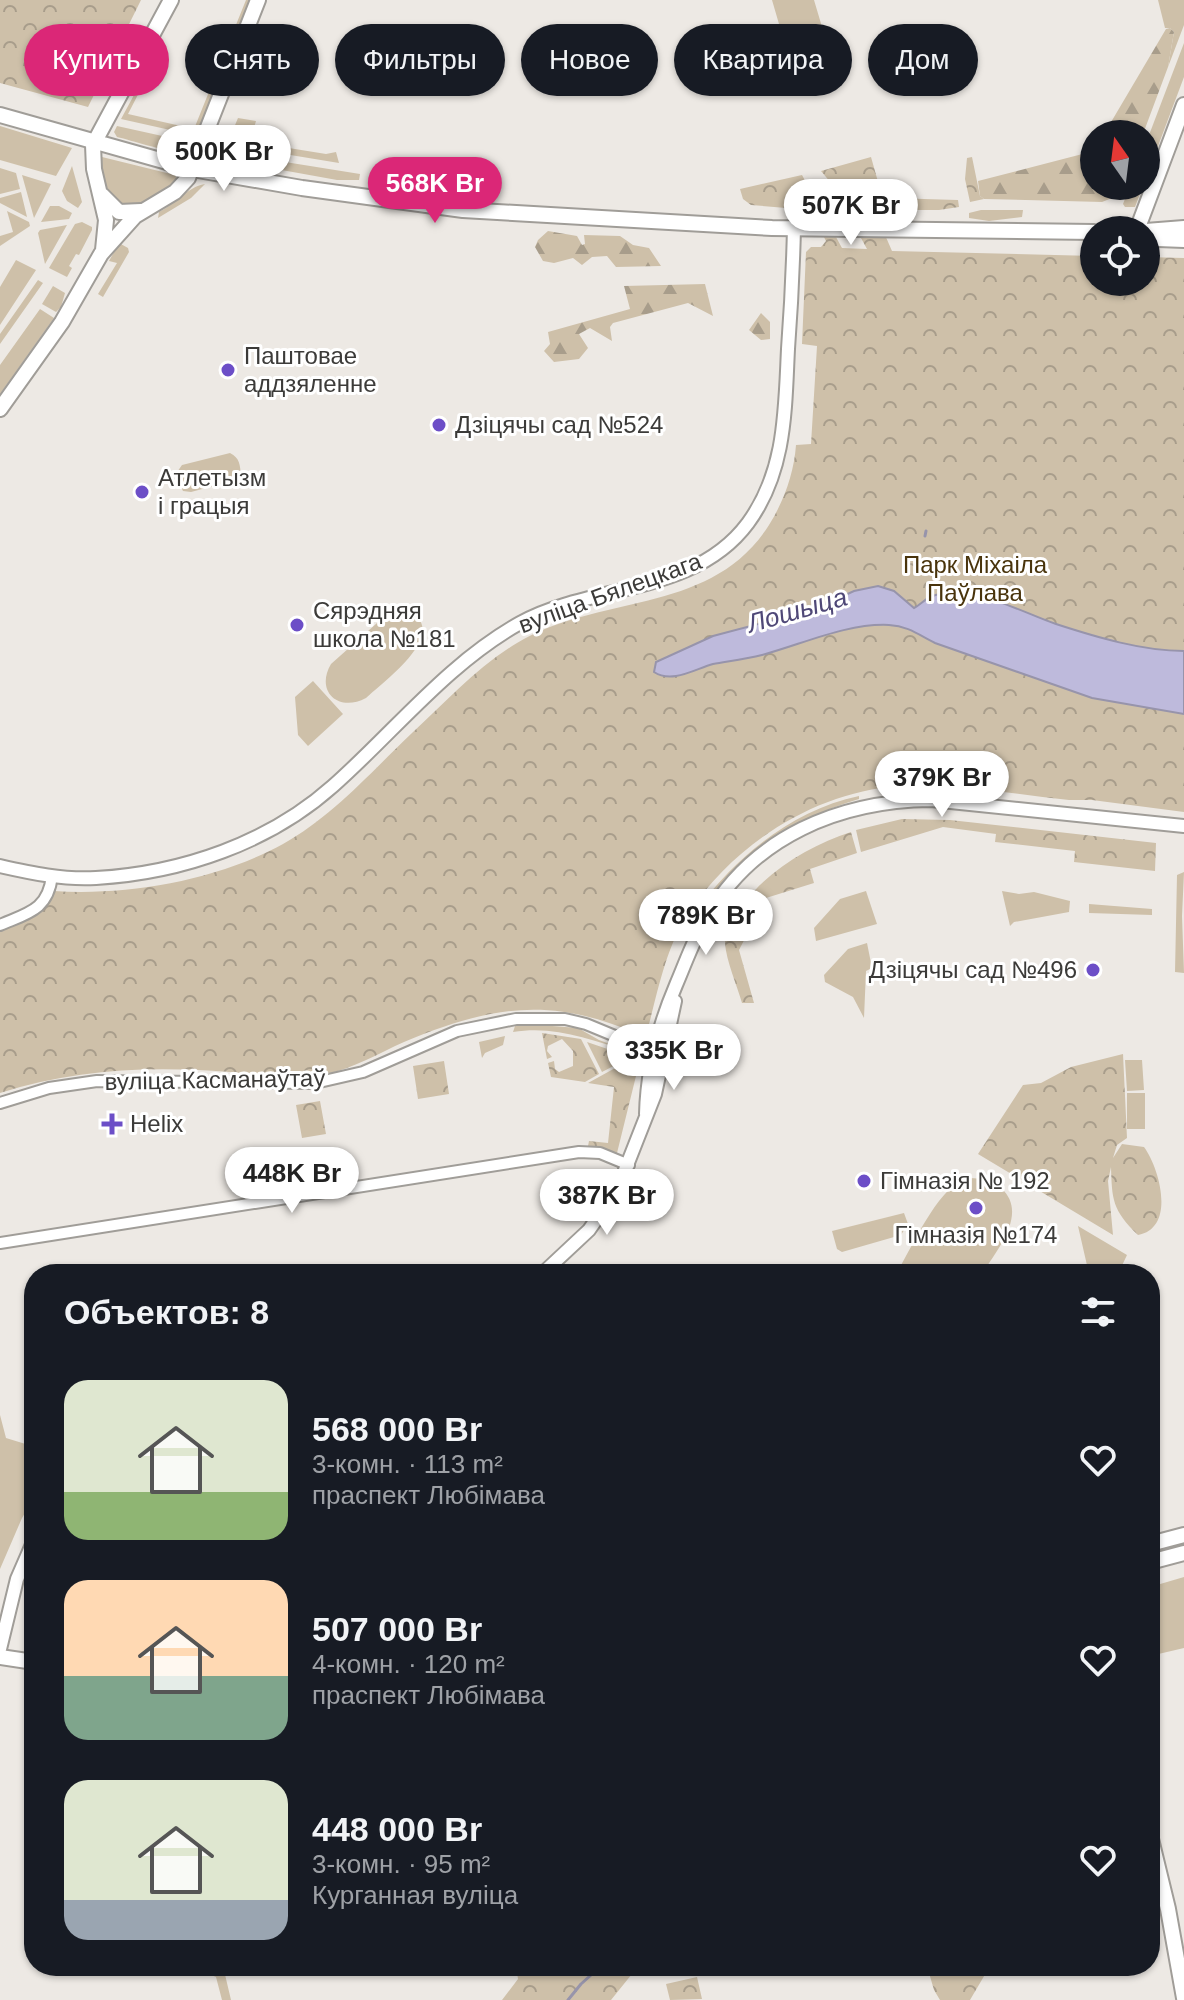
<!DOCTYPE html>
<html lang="ru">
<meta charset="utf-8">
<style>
:root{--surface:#171b24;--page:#20242c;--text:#f1f3f6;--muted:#9ea1a6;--accent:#db2777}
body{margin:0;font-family:Helvetica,sans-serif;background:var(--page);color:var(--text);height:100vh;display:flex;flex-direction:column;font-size:30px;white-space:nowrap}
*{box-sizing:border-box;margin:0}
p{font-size:26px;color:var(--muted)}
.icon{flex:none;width:44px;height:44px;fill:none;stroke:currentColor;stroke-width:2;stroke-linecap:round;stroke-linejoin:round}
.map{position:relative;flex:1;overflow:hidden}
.details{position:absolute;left:24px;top:1264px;width:1136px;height:712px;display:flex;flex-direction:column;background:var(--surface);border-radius:32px;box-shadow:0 2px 6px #0004}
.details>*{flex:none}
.banner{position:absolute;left:24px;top:24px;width:1136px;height:72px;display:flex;gap:16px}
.needle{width:52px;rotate:346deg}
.buttons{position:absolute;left:1080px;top:120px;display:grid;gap:16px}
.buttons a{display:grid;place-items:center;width:80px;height:80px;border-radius:50%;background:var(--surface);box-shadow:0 2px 6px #0004;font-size:40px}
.price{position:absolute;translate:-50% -68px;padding:0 18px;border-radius:28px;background:#fff;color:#222;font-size:26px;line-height:52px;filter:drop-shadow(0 2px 4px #0008)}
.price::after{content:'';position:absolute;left:50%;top:48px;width:24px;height:18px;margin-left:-12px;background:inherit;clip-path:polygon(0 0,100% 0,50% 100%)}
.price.selected{background:var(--accent);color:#fff}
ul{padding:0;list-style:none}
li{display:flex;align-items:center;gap:24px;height:200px;padding:0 40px}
li span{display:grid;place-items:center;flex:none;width:224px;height:160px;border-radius:24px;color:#555}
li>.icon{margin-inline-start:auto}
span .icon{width:96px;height:96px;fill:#fffc;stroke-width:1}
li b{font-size:34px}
h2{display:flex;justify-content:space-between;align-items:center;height:96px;padding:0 40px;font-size:34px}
.pill{padding:0 28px;border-radius:36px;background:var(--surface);box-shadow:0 2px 6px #0004;font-size:28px;line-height:72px}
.pill.selected{background:var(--accent);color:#fff}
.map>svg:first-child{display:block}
.grass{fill:#cec0a9}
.forest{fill:url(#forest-firs)}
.park{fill:url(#park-crowns)}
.water{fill:#bebadc;stroke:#9794ab;stroke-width:2}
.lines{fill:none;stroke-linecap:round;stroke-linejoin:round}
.stream{stroke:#9794ab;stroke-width:3}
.minor-casing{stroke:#a09d98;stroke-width:14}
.tertiary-casing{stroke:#a09d98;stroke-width:16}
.secondary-casing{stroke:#a09d98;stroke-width:18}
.minor{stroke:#fff;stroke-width:10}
.tertiary{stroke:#fff;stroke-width:12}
.secondary{stroke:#fff;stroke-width:14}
.poi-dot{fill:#6c4ec7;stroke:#fff;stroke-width:3}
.labels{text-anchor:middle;stroke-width:6;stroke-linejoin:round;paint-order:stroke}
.poi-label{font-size:24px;fill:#3c3b39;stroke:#fff;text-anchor:start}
.park-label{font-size:24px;fill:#49340c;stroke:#fff}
.street-label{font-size:24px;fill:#3c3b39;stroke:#fff}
.water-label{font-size:26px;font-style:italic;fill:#4f4877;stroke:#fff}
</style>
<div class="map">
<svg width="1184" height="2000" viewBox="0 0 1184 2000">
<defs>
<pattern id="forest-firs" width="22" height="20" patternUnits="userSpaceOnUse" patternTransform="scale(2)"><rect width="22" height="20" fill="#cec0a9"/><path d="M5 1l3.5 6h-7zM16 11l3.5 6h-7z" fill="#a89d8b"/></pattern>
<pattern id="park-crowns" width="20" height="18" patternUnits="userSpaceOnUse" patternTransform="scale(2)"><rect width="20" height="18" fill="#cec0a9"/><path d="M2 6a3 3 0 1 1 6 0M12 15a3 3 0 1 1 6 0" fill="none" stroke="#a89d8b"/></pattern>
</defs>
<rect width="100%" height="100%" fill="#ede9e4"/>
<!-- grass -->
<path class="grass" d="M246,0H253L197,136L121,119L160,47L162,48L128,114L194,129Z
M772,0H814L825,37L786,48Z
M1158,0H1184V25L1168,67L1174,32L1170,28H1165Z
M1184,43V77L1146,178V143Z
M238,118L256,121L253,131L244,138L233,130Z
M0,126L72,148L56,176L0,160Z
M117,126L194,143L191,150C175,156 135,141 117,137L114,132Z
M259,134L264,144L326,154L336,152L339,163L254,149L249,141Z
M229,153L360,174L359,180H337L220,159Z
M102,157L175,175L177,180C163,196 140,205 119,207L110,199L100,162Z
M72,166L82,202L78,208L67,201L62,191Z
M0,168L16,173L20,189L0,194Z
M22,175L51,184L34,218Z
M205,184L191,198L158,218L159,212C174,205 187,187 205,184Z
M1130,186H1143L1135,207H1125L1123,204Z
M21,192L27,217L0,203V198Z
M50,206H59L72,213L69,219L41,222Z
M981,210H1023L1022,217L989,221L969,218V213Z
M7,211L29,222L30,226L0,246V236L13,232Z
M82,222L92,227V230L79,255L76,254L69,266L72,268L67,277L49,268L75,224Z
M67,225L45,264L38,233L40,230Z
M119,243L128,248L129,252L103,297L98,294L117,263L109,261Z
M16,260L36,270L0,325V287Z
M38,280L43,283L0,344V334Z
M53,286L65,293L61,307L56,312L42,304Z
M40,309L54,318L0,394V365Z
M230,453C240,458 240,465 241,476L236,480L191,492L183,491L175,475L182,465Z
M397,610C406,610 413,612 419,619C437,643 382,683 366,698C338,713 315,691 331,664L386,615Z
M313,681L343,714L308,746L298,735L295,697Z
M859,796V799C793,818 741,855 701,910L698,908C738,855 793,810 859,796Z
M1184,872L1182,916L1184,973L1175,972L1177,875Z
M866,891L877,924L816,941L814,928L840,899Z
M1002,891L1019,894L1034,892L1070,901L1069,912L1014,922L1010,926Z
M1089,904L1152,909V915L1089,913Z
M867,943L872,968L866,971L864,1018L853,997L825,982L824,975L848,949Z
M527,1024L578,1028L599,1040L629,1051C590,1040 555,1025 513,1032L515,1026Z
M505,1036L503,1045L485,1053L482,1058L479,1042Z
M1125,1060H1142L1144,1090L1127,1091Z
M1127,1093H1145V1129H1127Z
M964,1178C978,1178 990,1179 1001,1188C1029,1213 997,1250 982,1274H896C914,1244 934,1195 964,1178Z
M904,1213L908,1224L901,1235L842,1252L837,1249L832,1231Z
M1078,1226L1127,1255L1118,1274H1089Z
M0,1415L6,1438L32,1446L34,1452V1498L22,1518L0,1569Z
M1184,1577V1648L1150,1656V1587Z
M212,1966H223L231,2000H222L216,1977L197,1969Z"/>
<!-- forest -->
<path class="forest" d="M1170,28L1174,32L1168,67L1143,134H1104L1166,29Z
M1094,151V186H1117L1112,198L1102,202L984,199L980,196L978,181Z
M548,231L577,236L582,245L585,244L584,235L620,236L633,245L649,248L661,266L616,267L607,256L592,257L582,265L573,258L554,263L543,261L535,247L538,240Z
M705,284L713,316L688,303L613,323L610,327L612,341L590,328L579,334L588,348L579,359L554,362L544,351L550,344L548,332L630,309L624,286Z
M761,313L770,322V339L761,340L749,330Z"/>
<!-- park -->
<path class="park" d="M0,0H141L88,107L0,83Z
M871,157L886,210L875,212L892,251L1094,256V282H1146V257L1184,258V812L1092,800H1069C1013,794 955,783 899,786C815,792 734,844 688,914C666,947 658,991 648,1028L638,1034C550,996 490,1006 404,1042C379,1053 353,1069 325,1074C284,1081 240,1071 198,1070C130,1067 65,1072 0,1093V929L50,900L54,891C128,896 218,880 283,844C332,817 372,771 412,733C446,702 477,667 517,643C599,593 711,616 769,525C784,501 794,473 796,445L811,444L817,346L802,344L806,252L811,247H821L826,241L810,210L751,205L743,199L740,189L802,175L842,248L867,249L831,183L821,171Z
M972,157L980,196L984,199L970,202L965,179L967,158Z
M890,198L958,200L959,207L939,210H890Z
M902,819L950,820L1156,843L1155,871L1074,862L1075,851L995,842L996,834L943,827L861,852L856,830Z
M851,832L857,853L810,869L814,883L766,898L739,950L754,1003H742C737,986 726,960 725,943C725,937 729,931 731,925C752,879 805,847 851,832Z
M542,1033L581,1039L599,1074L585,1082L551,1077L548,1063L554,1061L555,1069L559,1072L573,1066V1051L562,1039L548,1046L547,1051L552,1057L547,1059Z
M587,1042L631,1057L602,1072Z
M1123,1054L1127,1138L1117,1145L1113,1158L1122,1144L1144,1147C1160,1169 1176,1228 1138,1235C1112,1210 1112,1199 1111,1167L1108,1181L1113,1235L978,1154L1023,1085L1041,1083L1071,1067Z
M444,1061L449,1094L418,1099L413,1066Z
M617,1067L637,1072L617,1153L588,1146L589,1141L608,1143L614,1087L588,1083Z
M320,1101L326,1134L302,1138L296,1105Z
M516,1966H643L636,1969L611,2000H502L518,1979Z
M927,1966H941L954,1975L971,1971L970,1966H990L970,2000H940L934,1990Z
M697,1977L702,1999L670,2000L666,1984Z"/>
<!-- water -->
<path class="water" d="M878,586L894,591L914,608C920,605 924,600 930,597C968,581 1020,612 1056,624C1096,637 1142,651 1184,651V714L1092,698L935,643C919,635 908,626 889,625C847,623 803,644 762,655C746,659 730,661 713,664C695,669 672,684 654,672L656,662L713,636L815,609L854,591Z"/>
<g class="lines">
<!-- stream -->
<path class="stream" d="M925,536L926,531
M568,2000L581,1984L601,1966"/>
<defs>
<path id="minor" d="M0,925C28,913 48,910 52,876
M0,1103L49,1088L97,1081L315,1083L363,1072L457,1031L516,1019H565L586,1024L661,1055
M0,1243L579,1152L600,1153L629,1165"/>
<path id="tertiary" d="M0,866C31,873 63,880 96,878C182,873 269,843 333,786C395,731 447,664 520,623C592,583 694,596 748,523C786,471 785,410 788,349C791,309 793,269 794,228
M646,1114C647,1071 659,1025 676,985C686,962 693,940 706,919C753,836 840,801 931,800L1184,826
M542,1274L589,1230L618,1188L655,1094L675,1001
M0,1649L17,1579L34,1540"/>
<path id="secondary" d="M0,115L192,169L302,188L463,210L772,228L1094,232
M102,195L119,212L141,211
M1137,230L1184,105
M1146,231L1184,228
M1146,236L1158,239L1184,240
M103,250L106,220L94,169L93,145L171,0
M0,409L62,322L101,254L135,216L175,192L188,178L258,0
M1150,1544L1184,1535
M1150,1562L1184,1553
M0,1657L34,1662
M1150,1835L1168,1909L1184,1998"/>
</defs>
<!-- minor casing -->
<use href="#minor" class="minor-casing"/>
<!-- tertiary casing -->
<use href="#tertiary" class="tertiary-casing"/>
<!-- secondary casing -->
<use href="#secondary" class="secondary-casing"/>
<!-- minor -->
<use href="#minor" class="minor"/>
<!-- tertiary -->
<use href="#tertiary" class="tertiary"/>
<!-- secondary -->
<use href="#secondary" class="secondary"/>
</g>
<!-- markers -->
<g class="poi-dot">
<circle cx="228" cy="370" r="8"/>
<circle cx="439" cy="425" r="8"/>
<circle cx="142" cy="492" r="8"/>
<circle cx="297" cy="625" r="8"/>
<circle cx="1093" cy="970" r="8"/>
<path d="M108 1112h8v8h8v8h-8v8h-8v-8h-8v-8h8z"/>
<circle cx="864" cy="1181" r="8"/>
<circle cx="976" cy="1208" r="8"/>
</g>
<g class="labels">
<!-- poi labels -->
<g class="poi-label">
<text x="244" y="364">Паштовае<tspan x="244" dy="28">аддзяленне</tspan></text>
<text x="455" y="433">Дзіцячы сад №524</text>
<text x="158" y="486">Атлетызм<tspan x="158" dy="28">і грацыя</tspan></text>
<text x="313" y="619">Сярэдняя<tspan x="313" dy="28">школа №181</tspan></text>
<text x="1077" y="978" text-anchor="end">Дзіцячы сад №496</text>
<text x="130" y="1132">Helix</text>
<text x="880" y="1189">Гімназія № 192</text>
<text x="976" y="1243" text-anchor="middle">Гімназія №174</text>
</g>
<!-- park labels -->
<g class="park-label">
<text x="975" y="573">Парк Міхаіла<tspan x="975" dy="28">Паўлава</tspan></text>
</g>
<!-- street labels -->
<g class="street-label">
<text transform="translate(610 593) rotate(-20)" y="8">вуліца Бялецкага</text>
<text transform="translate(215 1080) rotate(-1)" y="8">вуліца Касманаўтаў</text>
</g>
<!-- water labels -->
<g class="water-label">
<text transform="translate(797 610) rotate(-16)" y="9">Лошыца</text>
</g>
</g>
</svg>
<div class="buttons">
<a><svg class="needle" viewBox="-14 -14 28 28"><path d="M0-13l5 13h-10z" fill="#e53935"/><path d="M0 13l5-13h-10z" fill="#9ea1a6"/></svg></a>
<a><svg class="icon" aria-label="locate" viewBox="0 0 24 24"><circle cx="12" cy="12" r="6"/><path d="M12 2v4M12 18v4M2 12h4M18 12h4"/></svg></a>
</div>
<b class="price" style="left:224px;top:193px">500K Br</b>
<b class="price selected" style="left:435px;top:225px">568K Br</b>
<b class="price" style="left:851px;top:247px">507K Br</b>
<b class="price" style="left:942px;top:819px">379K Br</b>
<b class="price" style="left:706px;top:957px">789K Br</b>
<b class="price" style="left:674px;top:1092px">335K Br</b>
<b class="price" style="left:292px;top:1215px">448K Br</b>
<b class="price" style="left:607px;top:1237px">387K Br</b>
<div class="banner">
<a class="pill selected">Купить</a>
<a class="pill">Снять</a>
<a class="pill">Фильтры</a>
<a class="pill">Новое</a>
<a class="pill">Квартира</a>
<a class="pill">Дом</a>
</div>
<section class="details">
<h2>Объектов: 8<svg class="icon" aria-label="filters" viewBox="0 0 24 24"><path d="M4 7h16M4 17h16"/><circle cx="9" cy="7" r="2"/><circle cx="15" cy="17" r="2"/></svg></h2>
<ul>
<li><span style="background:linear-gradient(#dfe7d0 70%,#8fb573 0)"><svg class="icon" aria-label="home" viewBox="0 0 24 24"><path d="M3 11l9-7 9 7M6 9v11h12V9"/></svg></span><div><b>568 000 Br</b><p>3-комн. · 113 m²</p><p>праспект Любімава</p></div><svg class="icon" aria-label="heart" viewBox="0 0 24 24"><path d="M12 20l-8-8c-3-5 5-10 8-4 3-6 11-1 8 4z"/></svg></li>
<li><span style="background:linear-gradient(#ffd9b3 60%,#7fa58c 0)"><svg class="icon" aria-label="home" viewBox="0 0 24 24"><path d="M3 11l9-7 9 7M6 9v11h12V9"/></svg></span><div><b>507 000 Br</b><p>4-комн. · 120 m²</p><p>праспект Любімава</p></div><svg class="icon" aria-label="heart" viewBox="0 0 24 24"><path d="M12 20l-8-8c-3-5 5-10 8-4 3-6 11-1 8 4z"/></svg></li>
<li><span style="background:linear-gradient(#dfe7d0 75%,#9aa5b1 0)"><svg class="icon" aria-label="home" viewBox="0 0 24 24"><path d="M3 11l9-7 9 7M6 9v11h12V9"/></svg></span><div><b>448 000 Br</b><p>3-комн. · 95 m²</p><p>Курганная вуліца</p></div><svg class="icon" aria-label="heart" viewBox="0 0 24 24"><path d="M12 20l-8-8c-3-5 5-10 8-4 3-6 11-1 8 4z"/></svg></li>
</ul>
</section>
</div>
